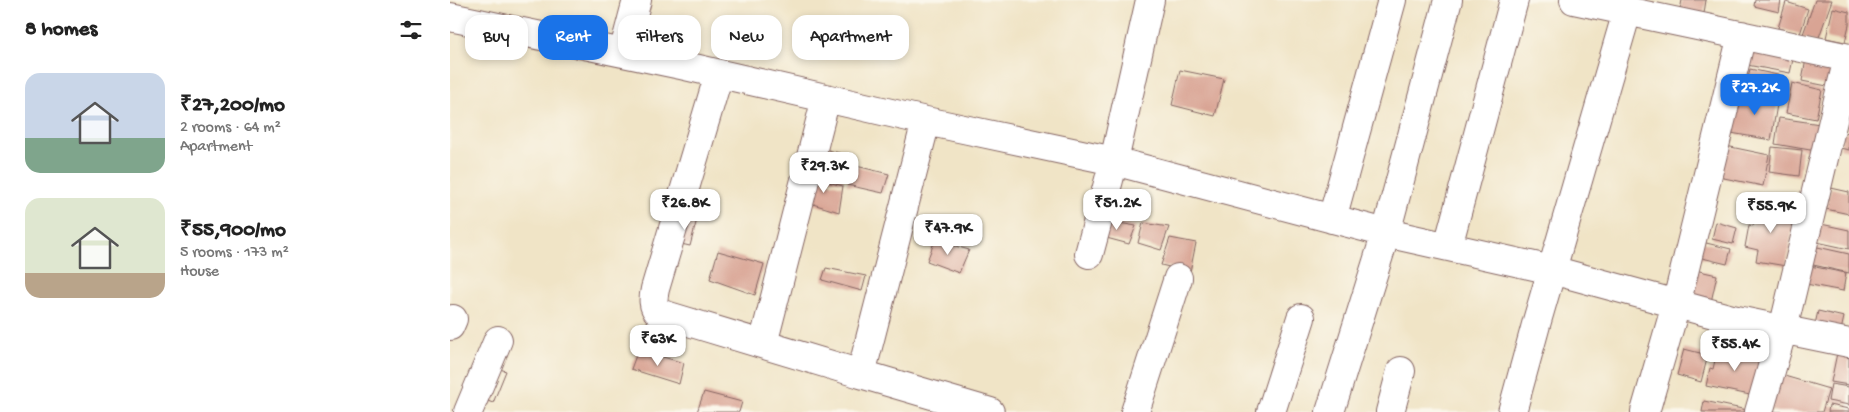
<!DOCTYPE html>
<meta charset="utf-8">
<style>
:root{--surface:#fff;--page:#f6f6f6;--text:#222;--muted:#767676;--accent:#1a73e8}
body{margin:0;font-family:"Gochi Hand",sans-serif;background:var(--page);color:var(--text);height:100vh;display:flex;flex-direction:column;font-size:19px;white-space:nowrap}
*{box-sizing:border-box;margin:0}
p{font-size:16px;color:var(--muted)}
.icon{flex:none;width:28px;height:28px;fill:none;stroke:currentColor;stroke-width:2;stroke-linecap:round;stroke-linejoin:round}
.map{position:relative;flex:1;overflow:hidden}
.details{display:flex;flex-direction:column;background:var(--surface);width:450px}
.details>*{flex:none}
.guide{position:absolute;left:15px;top:15px;width:475px;height:45px;display:flex;gap:10px}
.price{position:absolute;translate:-50% -42px;padding:0 11px;border-radius:10px;background:#fff;color:#222;font-size:16px;line-height:32px;filter:drop-shadow(0 1px 2px #0008)}
.price::after{content:'';position:absolute;left:50%;top:30px;width:15px;height:11px;margin-left:-8px;background:inherit;clip-path:polygon(0 0,100% 0,50% 100%)}
.price.selected{background:var(--accent);color:#fff}
ul{padding:0;list-style:none}
li{display:flex;align-items:center;gap:15px;height:125px;padding:0 25px}
li span{display:grid;place-items:center;flex:none;width:140px;height:100px;border-radius:15px;color:#555}
li>.icon{margin-inline-start:auto}
span .icon{width:60px;height:60px;fill:#fffc;stroke-width:1}
li b{font-size:21px}
h2{display:flex;justify-content:space-between;align-items:center;height:60px;padding:0 25px;font-size:21px}
.tag{padding:0 18px;border-radius:15px;background:var(--surface);box-shadow:0 2px 8px #0003;font-size:18px;line-height:45px}
.tag.selected{background:var(--accent);color:#fff}
main{display:flex;flex:1;min-height:0}
.map>svg:first-child{display:block}
.building{fill:#d9a494}
.lines{fill:none;stroke-linecap:round;stroke-linejoin:round}
.minor-casing{stroke:#846461;stroke-width:30}
.minor{stroke:#fff;stroke-width:28}
</style>
<main>
<section class="details">
<h2>8 homes<svg class="icon" aria-label="filters" viewBox="0 0 24 24"><path d="M4 7h16M4 17h16"/><circle cx="9" cy="7" r="2"/><circle cx="15" cy="17" r="2"/></svg></h2>
<ul>
<li><span style="background:linear-gradient(#c9d6e8 65%,#7fa58c 0)"><svg class="icon" aria-label="home" viewBox="0 0 24 24"><path d="M3 11l9-7 9 7M6 9v11h12V9"/></svg></span><div><b>₹27,200/mo</b><p>2 rooms · 64 m²</p><p>Apartment</p></div></li>
<li><span style="background:linear-gradient(#dfe7d0 75%,#b9a48a 0)"><svg class="icon" aria-label="home" viewBox="0 0 24 24"><path d="M3 11l9-7 9 7M6 9v11h12V9"/></svg></span><div><b>₹55,900/mo</b><p>5 rooms · 173 m²</p><p>House</p></div></li>
</ul>
</section>
<div class="map">
<svg width="1399" height="412" viewBox="0 0 1399 412">
<rect width="100%" height="100%" fill="#fbf7ec"/>
<filter id="ink" filterUnits="userSpaceOnUse"><feTurbulence type="fractalNoise" baseFrequency=".02" numOctaves="2"/><feDisplacementMap in="SourceGraphic" scale="10" xChannelSelector="R" yChannelSelector="G"/><feConvolveMatrix kernelMatrix="1 2 1 2 8 2 1 2 1" color-interpolation-filters="sRGB"/></filter>
<filter id="wash" filterUnits="userSpaceOnUse"><feTurbulence type="fractalNoise" baseFrequency=".0096" numOctaves="4" result="noise"/><feDisplacementMap in="SourceGraphic" scale="20" xChannelSelector="R" yChannelSelector="G"/><feGaussianBlur stdDeviation="1.12" result="paint"/><feColorMatrix in="noise" values="0 0 0 0 0 0 0 0 0 0 0 0 0 0 0 0 0 1.4 0 .05"/><feComposite in="paint" operator="in"/></filter>
<g filter="url(#wash)">
<rect width="100%" height="100%" fill="#f0e4c6"/>
<g id="blocks">
<!-- building -->
<path class="building" d="M1232,0H1256L1253,20L1229,16Z
M1305,0H1331L1329,12L1304,6Z
M1365,0H1382L1367,43L1352,37Z
M1336,2L1358,9L1350,34L1328,28Z
M1383,8L1399,12V25L1395,42L1376,38Z
M1301,42L1345,50L1340,73L1297,65Z
M1357,53L1388,59L1382,87L1352,81Z
M1300,69L1332,76L1328,96L1296,89Z
M730,70L774,79L765,116L722,105Z
M1342,83L1372,90L1366,119L1336,113Z
M1289,91L1328,99L1321,140L1281,133Z
M1329,118L1370,124L1366,151L1325,144Z
M1394,132L1399,133V150L1390,148Z
M364,146L400,156L392,182L360,175Z
M1276,146L1319,155L1313,186L1269,177Z
M1322,147L1352,150L1349,176L1319,172Z
M402,165L439,174L433,193L397,185Z
M359,177L393,186L389,212L353,201Z
M1381,188L1399,192V214L1376,209Z
M1307,203L1346,210L1336,266L1306,261L1308,250L1295,247L1299,225L1303,226Z
M230,215L247,219L240,246L222,242Z
M652,220L686,226L679,244L649,236Z
M1266,222L1287,228L1283,244L1262,239Z
M693,223L719,227L711,250L688,243Z
M1371,224L1399,230V249L1367,242Z
M720,238L746,243L740,272L711,265Z
M485,240L519,250L509,273L477,261Z
M1252,242L1281,249L1277,264L1248,257Z
M1363,246L1399,254V273L1359,264Z
M268,251L314,264L305,295L260,279Z
M1360,266L1396,273L1393,291L1356,284Z
M376,268L416,276L412,291L372,280Z
M1245,270L1267,275L1261,302L1238,296Z
M1368,311L1394,317L1390,335L1364,329Z
M1268,347L1313,356L1305,396L1256,386L1260,368L1263,369Z
M1234,349L1258,355L1251,382L1227,375Z
M188,350L234,363L229,384L181,369Z
M1387,353L1399,356V385L1381,382Z
M38,365L56,371L43,403L27,397Z
M1331,375L1379,389L1372,412H1327L1321,410Z
M1381,384L1399,387V405L1378,401Z
M254,392L292,402L289,412H247Z
M1254,401L1302,411V412H1252Z
M1379,405L1399,409V412H1378Z"/>
</g>
</g>
<g filter="url(#ink)">
<use href="#blocks" fill-opacity="0" stroke="#846461" stroke-width="1"/>
<g class="lines">
<defs>
<path id="minor" d="M1124,0L1399,58
M0,17L231,65L476,121L664,161L936,233L1102,270L1282,319L1399,343
M173,53L187,0
M269,74L205,289C203,298 202,306 209,313L411,374
M476,121L411,374L540,412
M882,219L942,0
M998,246L1064,0
M639,254L664,161L700,0
M0,326L3,319
M313,344L376,98
M18,412L48,340
M685,412L728,278
M821,412L851,318
M880,412L936,233L998,0
M940,412L951,371
M1062,412L1087,321L1177,12
M1195,412L1226,305L1292,35
M1309,412L1333,329L1398,58"/>
</defs>
<!-- minor casing -->
<use href="#minor" class="minor-casing"/>
<!-- minor -->
<use href="#minor" class="minor"/>
</g>
</g>
</svg>
<b class="price selected" style="left:1305px;top:116px">₹27.2K</b>
<b class="price" style="left:374px;top:194px">₹29.3K</b>
<b class="price" style="left:235px;top:231px">₹26.8K</b>
<b class="price" style="left:667px;top:231px">₹51.2K</b>
<b class="price" style="left:1321px;top:234px">₹55.9K</b>
<b class="price" style="left:498px;top:256px">₹47.9K</b>
<b class="price" style="left:208px;top:367px">₹63K</b>
<b class="price" style="left:1285px;top:372px">₹55.4K</b>
<div class="guide">
<a class="tag">Buy</a>
<a class="tag selected">Rent</a>
<a class="tag">Filters</a>
<a class="tag">New</a>
<a class="tag">Apartment</a>
</div>
</div>
</main>
